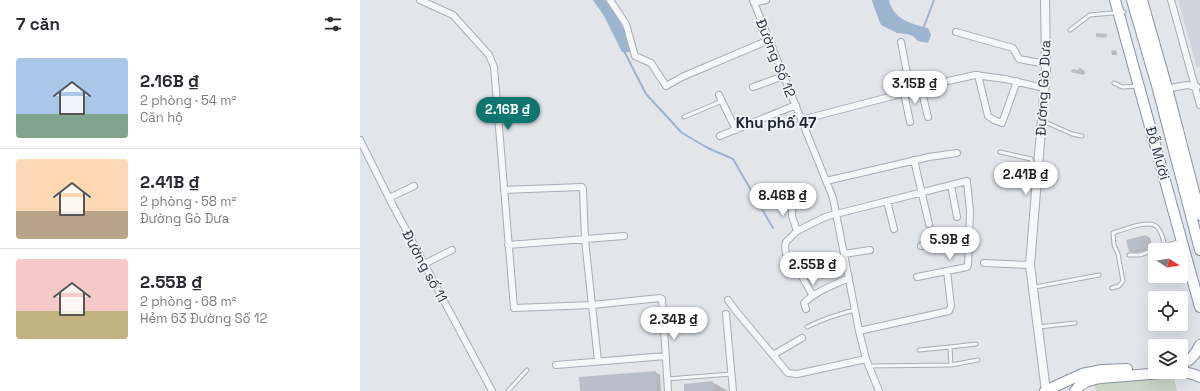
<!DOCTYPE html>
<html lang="vi">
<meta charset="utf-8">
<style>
:root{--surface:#fff;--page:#f7f7f7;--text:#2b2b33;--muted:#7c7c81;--line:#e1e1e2;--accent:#0f766e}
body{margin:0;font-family:"Space Grotesk",sans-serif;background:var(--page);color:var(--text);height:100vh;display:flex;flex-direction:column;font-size:15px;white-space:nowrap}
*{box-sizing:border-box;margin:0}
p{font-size:13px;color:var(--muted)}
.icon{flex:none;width:22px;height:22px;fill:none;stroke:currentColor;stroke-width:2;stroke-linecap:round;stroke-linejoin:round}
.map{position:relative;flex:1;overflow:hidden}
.panel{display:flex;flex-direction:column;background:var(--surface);width:360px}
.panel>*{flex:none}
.needle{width:26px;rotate:102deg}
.fabs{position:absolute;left:788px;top:243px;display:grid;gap:8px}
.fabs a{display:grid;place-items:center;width:40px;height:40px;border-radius:4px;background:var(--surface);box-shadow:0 4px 16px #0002;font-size:20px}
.price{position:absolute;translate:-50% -34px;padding:0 9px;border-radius:14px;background:#fff;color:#222;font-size:13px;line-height:26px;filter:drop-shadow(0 1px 2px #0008)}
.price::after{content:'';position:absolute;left:50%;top:24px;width:12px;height:9px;margin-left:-6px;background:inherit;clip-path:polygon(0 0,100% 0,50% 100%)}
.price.active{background:var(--accent);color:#fff}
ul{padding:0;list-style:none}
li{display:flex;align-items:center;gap:12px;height:100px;padding:0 16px}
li+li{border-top:1px solid var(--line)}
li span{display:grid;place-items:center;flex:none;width:112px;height:80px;border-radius:4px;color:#555}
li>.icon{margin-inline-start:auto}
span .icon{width:48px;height:48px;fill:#fffc;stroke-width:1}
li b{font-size:17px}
h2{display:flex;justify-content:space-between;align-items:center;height:48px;padding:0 16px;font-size:17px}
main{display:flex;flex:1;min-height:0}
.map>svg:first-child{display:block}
.built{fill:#d0d5dd}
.green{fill:#c8d6c3}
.water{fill:#9cb4cd}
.shadow{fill:#0003}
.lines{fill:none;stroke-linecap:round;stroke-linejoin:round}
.stream{stroke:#9cb4cd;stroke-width:2}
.building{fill:#b9bfc9}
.service-casing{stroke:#a7adb6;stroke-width:5}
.minor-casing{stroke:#a7adb6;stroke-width:8}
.tertiary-casing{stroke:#a7adb6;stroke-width:10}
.trunk-casing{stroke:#8993a3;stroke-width:12}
.service{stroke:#f5f7f9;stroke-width:3}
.minor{stroke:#f5f7f9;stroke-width:6}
.tertiary{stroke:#f5f7f9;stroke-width:8}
.trunk{stroke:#fff;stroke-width:10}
.labels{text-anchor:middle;stroke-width:3.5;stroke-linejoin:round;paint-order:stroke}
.street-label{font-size:14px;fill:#293344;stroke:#f2f5f8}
.neighbourhood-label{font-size:15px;font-weight:bold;fill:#1b2435;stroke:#f2f5f8}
</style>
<main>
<section class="panel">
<h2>7 căn<svg class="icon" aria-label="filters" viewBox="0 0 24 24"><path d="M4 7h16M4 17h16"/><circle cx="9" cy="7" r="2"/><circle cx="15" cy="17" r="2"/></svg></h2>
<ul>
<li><span style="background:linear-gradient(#a9c7e8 70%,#7fa58c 0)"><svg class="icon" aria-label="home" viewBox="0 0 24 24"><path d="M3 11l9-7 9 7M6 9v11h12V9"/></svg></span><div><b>2.16B ₫</b><p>2 phòng · 54 m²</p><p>Căn hộ</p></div></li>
<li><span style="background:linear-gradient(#ffd9b3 65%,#b9a48a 0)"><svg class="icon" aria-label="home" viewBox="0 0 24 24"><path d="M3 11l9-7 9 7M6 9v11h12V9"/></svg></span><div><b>2.41B ₫</b><p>2 phòng · 58 m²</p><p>Đường Gò Dưa</p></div></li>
<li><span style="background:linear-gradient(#f6c9c9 65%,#c2b280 0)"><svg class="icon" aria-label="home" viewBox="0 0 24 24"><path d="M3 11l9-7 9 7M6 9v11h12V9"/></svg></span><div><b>2.55B ₫</b><p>2 phòng · 68 m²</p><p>Hẻm 63 Đường Số 12</p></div></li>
</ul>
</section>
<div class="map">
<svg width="840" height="391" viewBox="0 0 840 391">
<rect width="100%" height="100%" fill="#e2e6eb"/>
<!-- built -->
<path class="built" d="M818,0H840V67L837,68Z"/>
<!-- green -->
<path class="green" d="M814,378L817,391H736L735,384L741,383Z"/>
<!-- water -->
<path class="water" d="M233,0H245L257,16L264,30L272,52H262L244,16Z
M512,0H529C533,19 551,24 568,28L571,35L568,43L558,41L553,36L547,34L537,33L521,25L514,7Z"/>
<!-- shadow -->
<path class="shadow" d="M756,50L757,55H752L751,51Z
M720,69L725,71L724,75L712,72L719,71Z
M786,236L790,238L793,249L774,253L770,251Z
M295,372L300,375L301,391H221Z
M352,382L368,391H325Z"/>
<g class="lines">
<!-- stream -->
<path class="stream" d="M563,29L574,0
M264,51L286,94L322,133L348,148L373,159L413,228"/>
</g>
<!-- building -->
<path class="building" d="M736,33L747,34L746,38L736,37Z
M719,68H722V74L711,72L712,69L718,70Z
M786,235L789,247L769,252L766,240Z
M296,371L297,391H220L219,377Z
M353,381L354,391H324V384Z"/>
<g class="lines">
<defs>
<path id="service" d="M710,30L730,15L764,12
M754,83L762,87L777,86
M324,117L362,101
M683,121L712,134L722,136
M640,152L671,159L673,165L676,166
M769,255H780L820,241
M675,287L739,275
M752,288L759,286L763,281L758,254L754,245L753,233C763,230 790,218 798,228C802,232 803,240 805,246
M447,327C463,319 478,314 495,310
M678,327L715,323
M590,347L616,344
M591,365L618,360
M510,366L591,365L590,347L559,350
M307,379L371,374
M148,391L167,370"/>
<path id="minor" d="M60,0L93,15L129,55L134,67L154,308L232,305L300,298L302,299L308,391
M250,0L266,24L275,56L291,63L306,86L322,77L409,40
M393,0L473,198L499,331L506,359L519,391
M811,0L840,105
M394,3L406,0
M596,32L653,48L659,59L686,64
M541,42L549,84L548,92
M618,75L628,116L634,120L642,123L657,81
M588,81L615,75L645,79L684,88
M393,87L424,76
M561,88L568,117
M805,89L827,85L837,87
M544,93L550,122
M359,95L376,130
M441,120L575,85
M360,136L436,105
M0,140L29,198L132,391
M554,160L569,224
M466,181L569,157L597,153
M591,185L597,217
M144,190L222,187L223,189L225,240L238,361
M425,192L432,210V216L437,231
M29,198L54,186
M527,201L534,229
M148,245L264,236
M561,246L610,235
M484,254L510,250
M624,263L670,265
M64,264L92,250
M453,296L435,264L426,254L425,246L426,242L437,231L465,217L476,214L607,181L610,212L608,265L607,267L557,277
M368,300L376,311L428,373L437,374L506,359
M446,309L444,303C456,291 474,285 489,278
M366,314L373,391
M499,331L589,311L591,306L587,271
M413,355L442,338
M196,365L306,356"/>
<path id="tertiary" d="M685,0L686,69L670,265L686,391"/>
<path id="trunk" d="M755,0L840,307
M772,0L798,89L840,250
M782,0L807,88L840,215
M821,364C831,361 836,354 840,345
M685,391L722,374L742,370L767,369
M715,391C722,382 729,380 740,378L815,372C824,372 832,373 840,377"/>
</defs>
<!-- service casing -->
<use href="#service" class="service-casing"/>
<!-- minor casing -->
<use href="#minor" class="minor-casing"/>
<!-- tertiary casing -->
<use href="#tertiary" class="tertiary-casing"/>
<!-- trunk casing -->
<use href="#trunk" class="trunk-casing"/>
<!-- service -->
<use href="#service" class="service"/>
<!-- minor -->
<use href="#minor" class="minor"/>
<!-- tertiary -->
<use href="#tertiary" class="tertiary"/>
<!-- trunk -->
<use href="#trunk" class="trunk"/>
</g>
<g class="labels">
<!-- street labels -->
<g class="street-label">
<text transform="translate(416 58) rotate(68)" y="5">Đường Số 12</text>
<text transform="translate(683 88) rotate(-87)" y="5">Đường Gò Dưa</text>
<text transform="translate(798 153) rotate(74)" y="5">Đỗ Mười</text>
<text transform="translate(65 266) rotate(62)" y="5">Đường số 11</text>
</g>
<!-- neighbourhood labels -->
<g class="neighbourhood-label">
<text x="416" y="128">Khu phố 47</text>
</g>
</g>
</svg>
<div class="fabs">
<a><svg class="needle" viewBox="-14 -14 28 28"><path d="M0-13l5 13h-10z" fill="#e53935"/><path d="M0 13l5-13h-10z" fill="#7c7c81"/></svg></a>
<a><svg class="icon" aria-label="locate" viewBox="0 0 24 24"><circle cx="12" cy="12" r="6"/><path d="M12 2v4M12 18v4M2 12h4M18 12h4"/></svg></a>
<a><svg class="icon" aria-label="layers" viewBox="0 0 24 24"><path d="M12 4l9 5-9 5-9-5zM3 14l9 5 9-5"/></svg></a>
</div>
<b class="price" style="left:555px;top:105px">3.15B ₫</b>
<b class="price active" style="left:148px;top:131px">2.16B ₫</b>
<b class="price" style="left:666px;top:196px">2.41B ₫</b>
<b class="price" style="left:423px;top:217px">8.46B ₫</b>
<b class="price" style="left:590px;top:261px">5.9B ₫</b>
<b class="price" style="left:453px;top:286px">2.55B ₫</b>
<b class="price" style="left:314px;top:341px">2.34B ₫</b>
</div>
</main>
